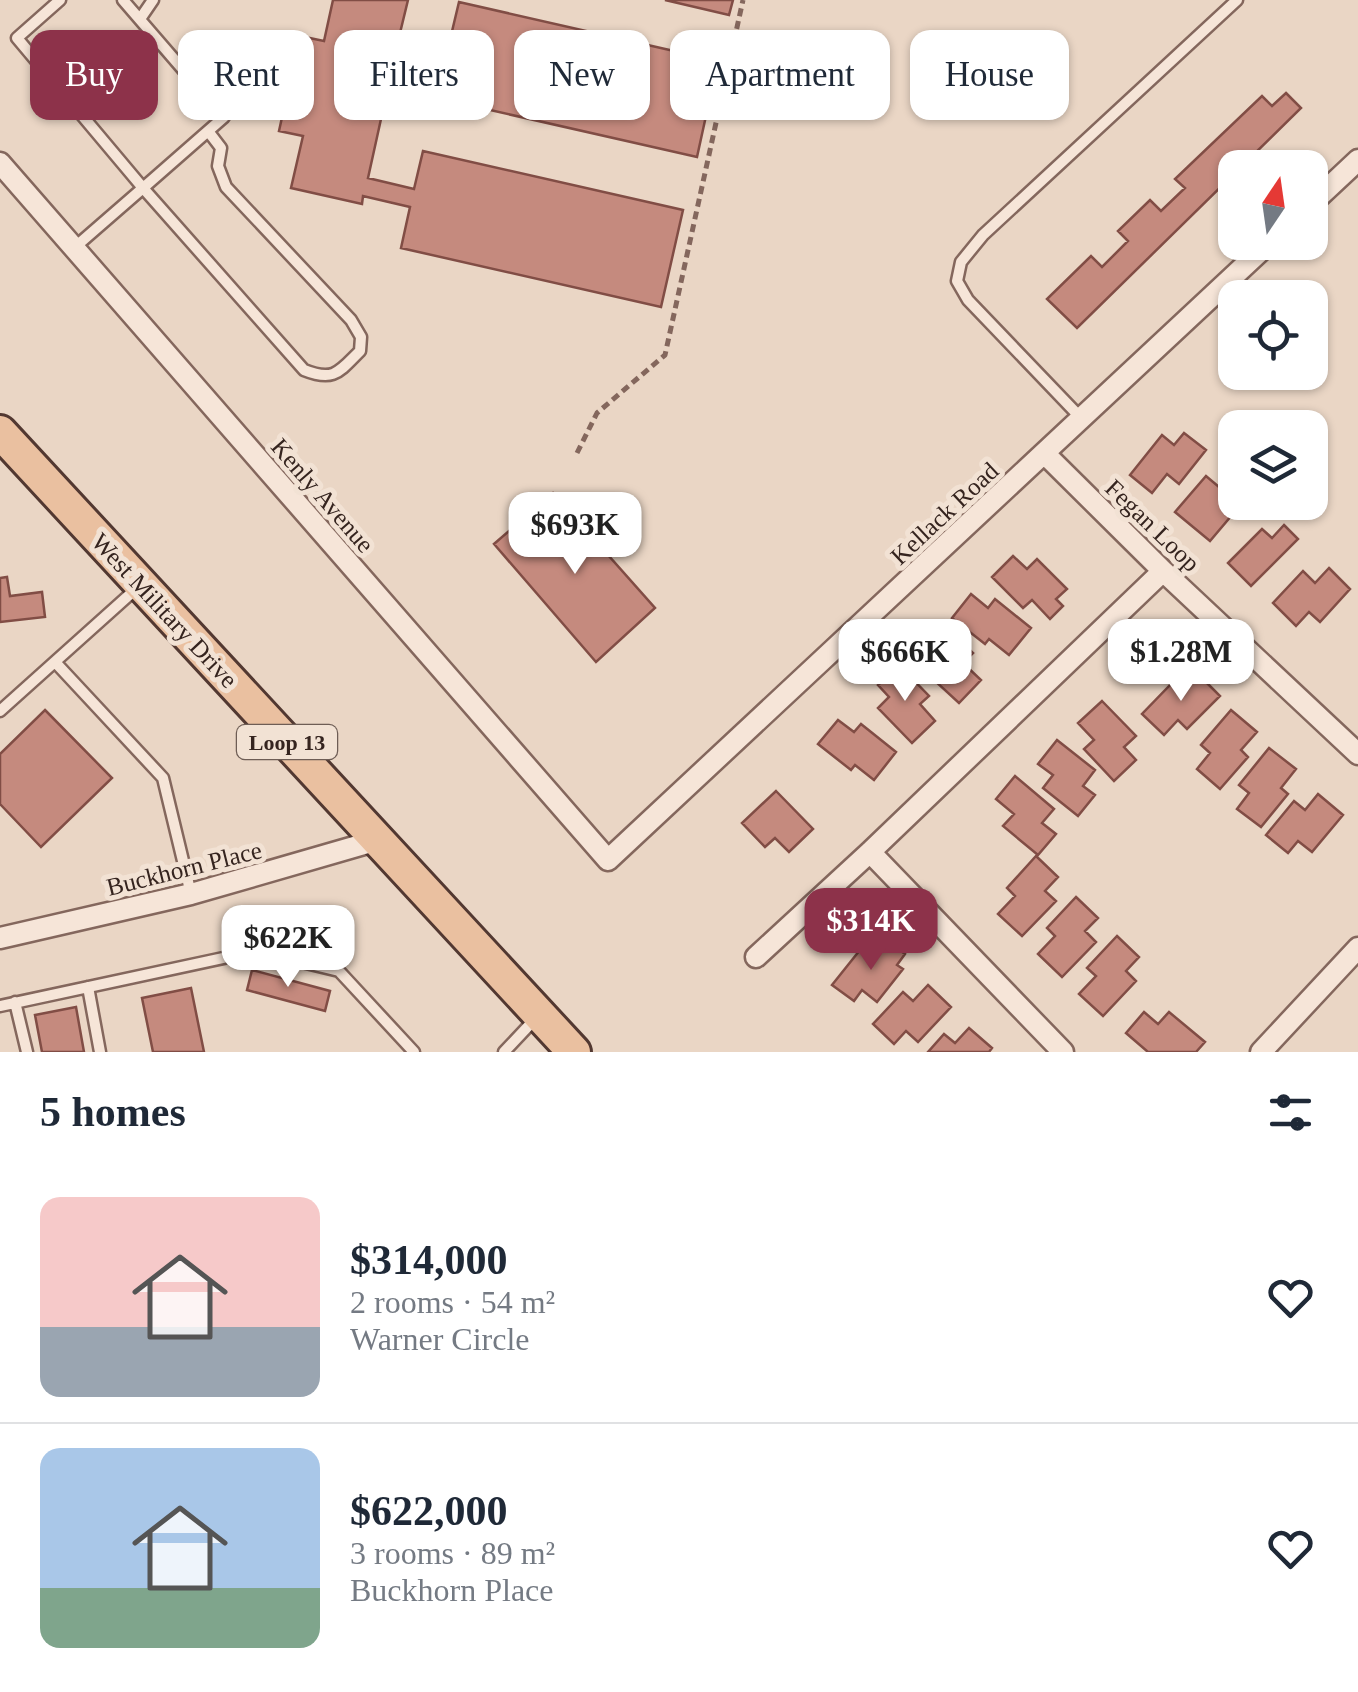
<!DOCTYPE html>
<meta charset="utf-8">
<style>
:root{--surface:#fff;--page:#f2f2f3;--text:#1f2937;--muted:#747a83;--line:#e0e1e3;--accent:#8d324a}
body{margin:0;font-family:"Times New Roman",serif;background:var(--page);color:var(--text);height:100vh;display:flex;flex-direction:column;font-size:38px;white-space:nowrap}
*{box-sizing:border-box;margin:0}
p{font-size:32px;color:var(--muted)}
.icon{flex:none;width:55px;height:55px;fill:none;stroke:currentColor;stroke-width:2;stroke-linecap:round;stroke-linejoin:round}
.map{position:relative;height:1052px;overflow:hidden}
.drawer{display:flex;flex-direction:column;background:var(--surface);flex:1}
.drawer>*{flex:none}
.hud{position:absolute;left:30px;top:30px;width:1300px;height:90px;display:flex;gap:20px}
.needle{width:65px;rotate:13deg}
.buttons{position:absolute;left:1218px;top:150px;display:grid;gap:20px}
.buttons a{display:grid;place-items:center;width:110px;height:110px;border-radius:20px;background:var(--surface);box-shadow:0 2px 8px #0004;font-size:50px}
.price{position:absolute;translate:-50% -85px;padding:0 22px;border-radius:20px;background:#fff;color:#222;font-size:32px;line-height:65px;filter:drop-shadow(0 2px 5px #0008)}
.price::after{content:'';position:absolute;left:50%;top:60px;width:30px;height:22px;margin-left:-15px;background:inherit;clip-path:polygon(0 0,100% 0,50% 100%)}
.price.current{background:var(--accent);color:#fff}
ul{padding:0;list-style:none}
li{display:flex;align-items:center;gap:30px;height:250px;padding:0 40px}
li+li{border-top:2px solid var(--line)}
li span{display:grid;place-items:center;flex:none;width:280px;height:200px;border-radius:20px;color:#555}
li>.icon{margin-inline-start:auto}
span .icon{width:120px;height:120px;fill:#fffc;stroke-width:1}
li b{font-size:42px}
h2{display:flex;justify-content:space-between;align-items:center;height:120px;padding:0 40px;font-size:42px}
.tag{padding:0 35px;border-radius:20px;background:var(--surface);box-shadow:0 2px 8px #0004;font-size:35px;line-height:90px}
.tag.current{background:var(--accent);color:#fff}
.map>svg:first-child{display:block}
.building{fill:#c58a7e;stroke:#814d45;stroke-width:2.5}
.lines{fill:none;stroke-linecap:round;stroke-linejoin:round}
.lane-casing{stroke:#84675d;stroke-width:15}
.street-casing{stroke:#84675d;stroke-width:25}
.primary-casing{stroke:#523831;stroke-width:38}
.path{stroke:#84675d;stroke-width:5;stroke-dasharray:8 5;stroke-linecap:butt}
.lane{stroke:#f6e5d8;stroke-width:10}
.street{stroke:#f6e5d8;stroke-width:20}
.primary{stroke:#eac0a0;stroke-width:32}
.labels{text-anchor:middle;stroke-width:10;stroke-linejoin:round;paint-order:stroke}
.shield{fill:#f2e2d4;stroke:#6e5d55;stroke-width:2.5}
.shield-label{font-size:22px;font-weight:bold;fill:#35241f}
.street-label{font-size:25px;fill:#35241f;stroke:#f2e2d4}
</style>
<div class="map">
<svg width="1358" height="1052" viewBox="0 0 1358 1052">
<rect width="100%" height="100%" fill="#ead6c5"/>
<!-- building -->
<path class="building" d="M333,0H408L400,33L449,44L459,2L718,61L697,157L437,98L445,62L396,51L368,178L414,189L423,151L683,210L661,307L401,248L410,207L363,196L362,204L291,188L303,136L279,131L300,36L324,41Z
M665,0H733L729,15Z
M1286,93L1301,108L1240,168H1235V173L1077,328L1047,299L1091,256L1102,267L1128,241L1118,231L1150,200L1161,211L1185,188L1175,179L1262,96L1272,106Z
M1184,433L1206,450L1179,484L1167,474L1152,493L1130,475L1162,435L1174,445Z
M1230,475L1235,479V502H1243L1210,541L1175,512L1206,476L1219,487Z
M553,493L655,608L596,662L494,544Z
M1284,525L1298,539L1251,586L1228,563L1262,529L1272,538Z
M1013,556L1027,569L1037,559L1067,589L1056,599L1063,606L1050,619L1032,600L1023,608L992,577Z
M1329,568L1350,589L1320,622L1309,612L1296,626L1273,603L1303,571L1315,583Z
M7,577L10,596L42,592L45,617L0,622V578Z
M971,594L988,608L995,599L1031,628L1009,655L989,639L985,644L952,618Z
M941,623L973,653L963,663L981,680L959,703L922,669L934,655L922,643Z
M899,665L929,696L920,704L935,721L912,743L878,708L889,697L878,685Z
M1196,672L1220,696L1187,729L1178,720L1164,735L1142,714L1172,683L1179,690Z
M1102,701L1136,736L1124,747L1136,760L1114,781L1084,749L1094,740L1078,723Z
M45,710L112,778L41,847L0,804V754Z
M1231,710L1257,732L1241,750L1248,757L1220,789L1197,769L1210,753L1201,745Z
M838,720L854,732L861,724L896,752L874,780L855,765L851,770L818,744Z
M1057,740L1095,770L1083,786L1095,795L1078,816L1043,788L1053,775L1038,764Z
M1269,748L1296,769L1281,788L1288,794L1261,827L1237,809L1249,793L1239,785Z
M1015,776L1054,809L1042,823L1056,834L1038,855L1003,826L1014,814L996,799Z
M776,791L813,829L789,852L775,838L765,847L742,823Z
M1318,794L1343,815L1312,852L1298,841L1288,853L1266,835L1294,801L1305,810Z
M1036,856L1058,877L1045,891L1056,901L1022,936L998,914L1015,896L1007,888Z
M1076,897L1098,918L1085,931L1096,942L1062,977L1038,954L1055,936L1047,928Z
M1117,936L1139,957L1126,971L1136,981L1103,1016L1079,994L1096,976L1087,968Z
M888,941L905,954L897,965L903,969L877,1002L862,990L854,1001L832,985L860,950L873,960Z
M252,970L330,991L325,1011L247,990Z
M928,985L951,1007L918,1042L906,1031L894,1044L873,1024L903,992L913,1001Z
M191,988L204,1052H153L142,998Z
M76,1007L84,1052H42L35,1015Z
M1144,1012L1158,1024L1169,1012L1205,1042L1196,1052H1148L1126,1033Z
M969,1028L992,1048L989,1052H928L944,1034L955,1043Z"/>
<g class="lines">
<defs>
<path id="lane" d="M60,0L17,38L143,188L74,248
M123,0L224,117L143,188L304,370C334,382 339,372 360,351L361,337L351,320L226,187L218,166L221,148L208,131
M140,19L153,0
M1081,418L968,300L957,281L961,262L983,235L1237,0
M55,662L163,778L191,894
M0,711L137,588
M88,987L100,1052
M15,1002L27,1052
M0,1006L256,951L339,971L414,1052
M504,1052L535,1019"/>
<path id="street" d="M0,163L608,860L1270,242
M1310,205L1358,160
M1045,454L1163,571L1358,754
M870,852L1063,1052
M0,938L191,894L378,840
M756,957L870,852L1163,571
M1261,1052L1358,948"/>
<path id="primary" d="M0,432L574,1052"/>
</defs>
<!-- lane casing -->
<use href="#lane" class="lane-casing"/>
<!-- street casing -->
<use href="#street" class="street-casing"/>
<!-- primary casing -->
<use href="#primary" class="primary-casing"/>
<!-- path -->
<path class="path" d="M577,453L597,413L665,355L743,0"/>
<!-- lane -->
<use href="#lane" class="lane"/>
<!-- street -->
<use href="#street" class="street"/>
<!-- primary -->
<use href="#primary" class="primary"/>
</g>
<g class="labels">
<!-- shield labels -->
<rect class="shield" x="237" y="725" width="100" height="34" rx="8"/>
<g class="shield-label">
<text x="287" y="750">Loop 13</text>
</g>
<!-- street labels -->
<g class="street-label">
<text transform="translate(323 495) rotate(49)" y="9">Kenly Avenue</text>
<text transform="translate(944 513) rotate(-43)" y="9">Kellack Road</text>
<text transform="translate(1153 525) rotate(44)" y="9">Fegan Loop</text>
<text transform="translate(165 610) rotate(47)" y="9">West Military Drive</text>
<text transform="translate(184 868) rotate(-14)" y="9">Buckhorn Place</text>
</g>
</g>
</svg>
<div class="buttons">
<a><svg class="needle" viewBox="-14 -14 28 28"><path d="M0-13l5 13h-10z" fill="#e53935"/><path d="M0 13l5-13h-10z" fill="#747a83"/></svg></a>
<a><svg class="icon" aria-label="locate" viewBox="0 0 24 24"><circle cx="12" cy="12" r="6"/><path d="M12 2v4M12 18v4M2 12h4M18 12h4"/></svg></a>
<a><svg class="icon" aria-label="layers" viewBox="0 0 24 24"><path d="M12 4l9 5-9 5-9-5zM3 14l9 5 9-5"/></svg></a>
</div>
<b class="price" style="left:575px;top:577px">$693K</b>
<b class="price" style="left:905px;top:704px">$666K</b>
<b class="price" style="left:1181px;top:704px">$1.28M</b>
<b class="price current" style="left:871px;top:973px">$314K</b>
<b class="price" style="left:288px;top:990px">$622K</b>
<div class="hud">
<a class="tag current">Buy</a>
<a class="tag">Rent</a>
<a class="tag">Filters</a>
<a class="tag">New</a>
<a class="tag">Apartment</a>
<a class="tag">House</a>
</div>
</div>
<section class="drawer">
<h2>5 homes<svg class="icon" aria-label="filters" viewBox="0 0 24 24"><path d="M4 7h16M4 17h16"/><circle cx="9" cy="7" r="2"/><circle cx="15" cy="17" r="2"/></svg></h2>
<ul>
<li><span style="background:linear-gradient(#f6c9c9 65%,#9aa5b1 0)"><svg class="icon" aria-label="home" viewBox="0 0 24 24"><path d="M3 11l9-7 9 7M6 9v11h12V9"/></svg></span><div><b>$314,000</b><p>2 rooms · 54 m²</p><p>Warner Circle</p></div><svg class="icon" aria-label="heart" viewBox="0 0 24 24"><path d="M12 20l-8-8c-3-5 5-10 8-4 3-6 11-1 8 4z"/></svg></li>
<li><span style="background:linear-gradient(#a9c7e8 70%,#7fa58c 0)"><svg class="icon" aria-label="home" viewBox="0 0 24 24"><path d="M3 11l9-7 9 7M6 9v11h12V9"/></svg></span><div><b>$622,000</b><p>3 rooms · 89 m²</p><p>Buckhorn Place</p></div><svg class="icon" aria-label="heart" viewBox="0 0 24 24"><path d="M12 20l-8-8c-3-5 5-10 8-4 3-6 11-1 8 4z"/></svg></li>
</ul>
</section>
